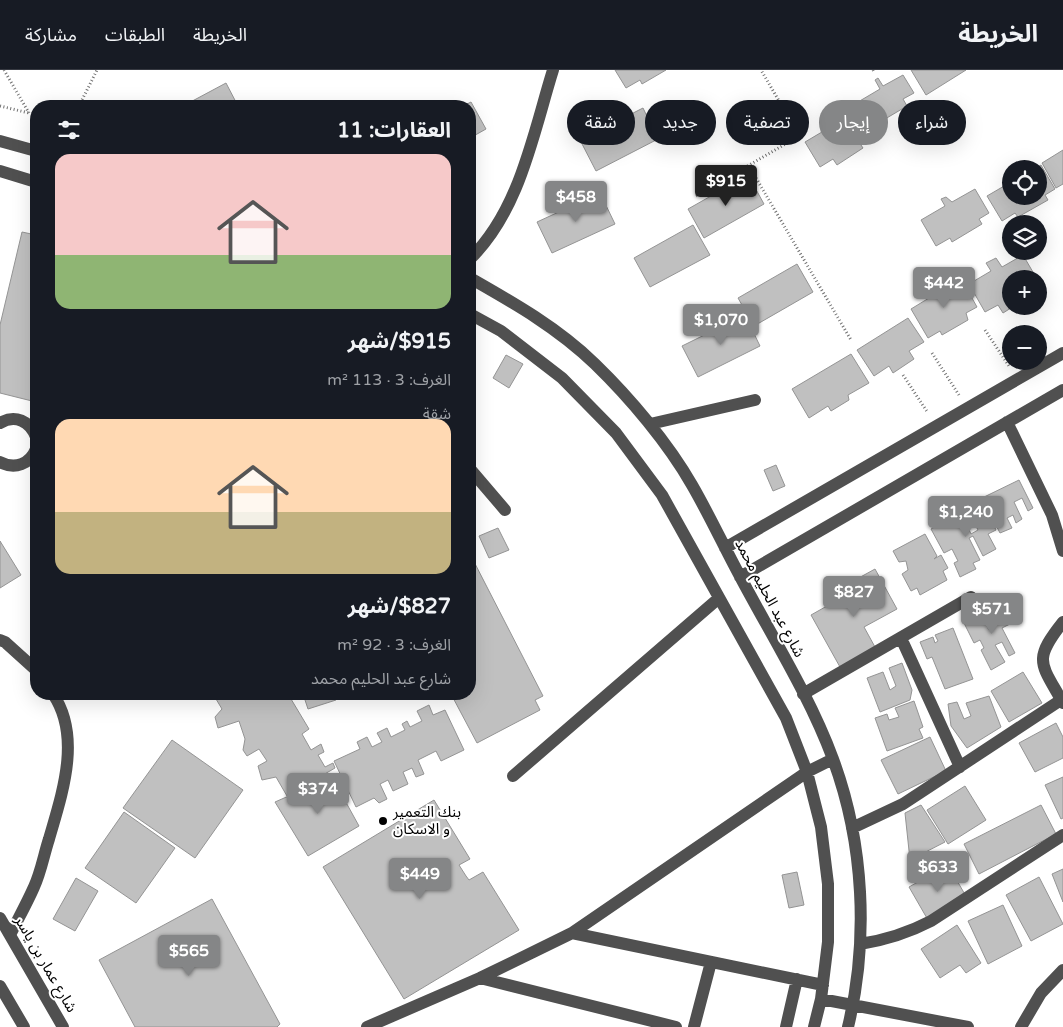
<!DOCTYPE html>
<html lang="ar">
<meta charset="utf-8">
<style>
:root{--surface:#171b24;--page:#242831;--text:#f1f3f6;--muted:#9ea1a6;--line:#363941;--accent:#858687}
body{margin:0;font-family:"Varela Round","Noto Sans Arabic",sans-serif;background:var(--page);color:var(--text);direction:rtl;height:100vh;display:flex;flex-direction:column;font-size:19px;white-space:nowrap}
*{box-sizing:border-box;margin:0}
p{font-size:16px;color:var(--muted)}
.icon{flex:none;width:28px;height:28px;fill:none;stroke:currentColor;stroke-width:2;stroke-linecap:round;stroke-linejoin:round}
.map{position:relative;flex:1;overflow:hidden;direction:ltr}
.drawer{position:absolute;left:30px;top:30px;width:446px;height:600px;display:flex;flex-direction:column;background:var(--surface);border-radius:20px;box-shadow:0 5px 20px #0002;direction:rtl}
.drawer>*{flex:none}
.guide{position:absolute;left:491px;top:30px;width:475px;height:45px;direction:rtl;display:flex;gap:10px}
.tools{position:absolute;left:1002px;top:90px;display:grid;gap:10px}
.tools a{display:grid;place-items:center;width:45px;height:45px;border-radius:50%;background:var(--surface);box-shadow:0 5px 20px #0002;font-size:25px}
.price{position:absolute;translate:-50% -42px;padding:0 11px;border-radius:5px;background:var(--accent);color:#fff;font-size:16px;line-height:32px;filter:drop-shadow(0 1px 2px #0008)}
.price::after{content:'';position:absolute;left:50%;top:30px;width:15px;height:11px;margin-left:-8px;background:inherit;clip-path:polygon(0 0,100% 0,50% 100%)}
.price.current{background:#222;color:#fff}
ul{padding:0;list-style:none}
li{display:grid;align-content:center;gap:10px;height:265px;padding:0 25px}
li span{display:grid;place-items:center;height:155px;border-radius:15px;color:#555}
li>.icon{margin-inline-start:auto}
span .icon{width:90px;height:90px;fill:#fffc;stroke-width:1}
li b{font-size:21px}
h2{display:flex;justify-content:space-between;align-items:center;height:60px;padding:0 25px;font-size:21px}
.tag{padding:0 18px;border-radius:22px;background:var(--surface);box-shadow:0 5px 20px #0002;font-size:18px;line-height:45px}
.tag.current{background:var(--accent);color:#fff}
header{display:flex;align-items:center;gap:30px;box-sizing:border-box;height:70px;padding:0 25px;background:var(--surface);border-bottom:1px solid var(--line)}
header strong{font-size:24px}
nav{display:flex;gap:28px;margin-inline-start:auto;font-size:18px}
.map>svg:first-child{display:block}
.building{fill:#c0c0c0;stroke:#949494}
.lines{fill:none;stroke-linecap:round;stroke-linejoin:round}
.path{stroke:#727272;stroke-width:3;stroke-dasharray:1 2.5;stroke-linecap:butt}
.minor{stroke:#505050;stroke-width:12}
.poi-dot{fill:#000;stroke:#fff;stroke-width:2}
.labels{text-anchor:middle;stroke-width:4;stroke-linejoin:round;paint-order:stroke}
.street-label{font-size:15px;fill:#000;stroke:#fff}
.poi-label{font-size:15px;fill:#000;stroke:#fff;text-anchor:start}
</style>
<header>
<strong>الخريطة</strong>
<nav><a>الخريطة</a><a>الطبقات</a><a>مشاركة</a></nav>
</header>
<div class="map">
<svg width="1063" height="957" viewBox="0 0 1063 957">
<rect width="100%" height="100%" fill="#fff"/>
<!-- building -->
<path class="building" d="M615,0H666L642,14L640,10L626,18Z
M911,0H966L926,25Z
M903,5L914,23L903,29L907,36L880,52L879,47L870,52L858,32L880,19L875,10L878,8L883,16Z
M226,13L238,36H183Z
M471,32L486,59L470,68V36H463Z
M643,38L658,69L596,101L580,70Z
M857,42L872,65L859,72L863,78L837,95L833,89L820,97L805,72L827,59L823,53L833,47L837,54Z
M1063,80V114L1056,118L1042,93Z
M1041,95L1055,119L1045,125L1048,130L1018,147L1015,143L1002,151L987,126L1011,112L1007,105L1011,103V126H1039V99H1034Z
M748,105L764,134L704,168L688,139Z
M975,119L989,143L979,149L982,154L952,172L950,168L936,176L921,150L945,136L941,129L946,127L952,132Z
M600,123L615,154L552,183L537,152Z
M693,155L710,185L650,217L634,188Z
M22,162L36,165V289L31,309L36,310V332L0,323V255Z
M1023,185L1037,209H1011V231L1008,233L1011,238L1003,243L998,235L985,242L969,214L991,201L986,193L996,188L1002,197Z
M797,194L813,222L754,256L738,228Z
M939,212L945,222L963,212L977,237L966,243L968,250L942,265L940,261L928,268L911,239L929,228L925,220Z
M745,245L760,276L698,307L682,276Z
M908,248L924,272L909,281L914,289L893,303L889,296L874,306L857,280Z
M851,284L869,313L848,325L849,330L831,341L828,336L809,348L792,319Z
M506,285L523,294L509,318L493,308Z
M776,395L785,416L773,421L764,400Z
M1019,410L1033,438L1028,441L1022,428L1014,432L1022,449L1016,453L1013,445L1007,448L1012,458L1000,463L982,428Z
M982,432L996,460L988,464L996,479L983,486L973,466L969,468L980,490L973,493L976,499L960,507L954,493L958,491L952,479L944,483L931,459L961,443L971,464L978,460L967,440Z
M498,458L509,480L489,488L479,466Z
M925,464L937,486L934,489L941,485L948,498L943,501L947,510L920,525L917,518L911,521L902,504L908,500L906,491L899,492L893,481Z
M0,471L21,505L0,518Z
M470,484L543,626L535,630L540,640L477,673L451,624H470Z
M875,499L897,539L864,557L875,577L840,597L811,545L850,523L846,515Z
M1007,534L1016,551L1002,558L1015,583L1009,586L1002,572L995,575L1005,592L991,600L981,580L984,578L980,570L974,573L964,553L980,544L989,560L996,556L990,543Z
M953,558L973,609L945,619L932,587L927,589L920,572L933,567L935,573L938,571L935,565Z
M902,593L912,620L910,630L880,642L867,608L883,602L890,620L896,616L889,598Z
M1023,602L1042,633L1009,652L991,621Z
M213,624H288L309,659L302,664L311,680L321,674L324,682L318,685L325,697L333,693L335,698L287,726L276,707L262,710L258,696L267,691L259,679L247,686L243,680L245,669L239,651L218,658L215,647L222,639Z
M303,624H330L336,630L308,639Z
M989,626L1001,657L967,678L951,656L948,634L957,632L964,649L971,646L966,633Z
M914,631L923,657L919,659L923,668L887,681L875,648L887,644L889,650L899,647L895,638Z
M429,635L433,645L445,640L464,680L441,691L436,681L418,690L424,704L416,707L412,698L403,702L408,714L393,721L388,710L380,714L387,729L379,733L374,728L356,737L334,691L360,679L357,672L367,667L372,677L382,672L377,663L387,658L391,667L405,660L402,654L407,651L410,657L422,651L417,641Z
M1056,653L1063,667V688L1035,702L1019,673Z
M930,667L946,701L898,724L881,690Z
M172,670L243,720L195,788L123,738Z
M332,707L359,756L308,786L275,732Z
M1063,707V748L1061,749L1045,715Z
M965,716L986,750L948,774L927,740Z
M434,730L470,789L459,795L466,806L469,810L483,802L519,860L404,929L323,797Z
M921,735L945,772L910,790L905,743Z
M1041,735L1056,764L979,804L964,774Z
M124,742L175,778L136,833L85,798Z
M948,795L967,828L928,850L909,817Z
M1063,799V832L1052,804Z
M797,802L804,835L789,838L782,805Z
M1039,807L1063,854L1031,871L1006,825Z
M76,808L98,821L75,861L53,849Z
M212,829L280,954L277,957H135L99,890Z
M1003,835L1022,876L988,894L968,851Z
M957,855L981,893L966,903L960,895L940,908L921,879Z"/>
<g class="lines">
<!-- path -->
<path class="path" d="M4,0L29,43
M873,0L874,2
M0,36L29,43
M79,36L97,0
M749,96L851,270
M696,126L794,69L796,62L793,55L761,0
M985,260L1009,296
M932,283L959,325
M903,305L928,343"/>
<!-- minor -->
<path class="minor" d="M0,71L36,81
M0,101L36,112
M470,189C520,140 533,64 553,0
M470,208C514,233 558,258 595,294C630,328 668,373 692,415C710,446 725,479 742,510C773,568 810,627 833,689C864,773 869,870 848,957
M470,244L501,261L562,308L616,363L662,425L786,648L807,702L821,757L828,814V872L821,929L814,957
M1007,352L1052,445L1063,481
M0,353C15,344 30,351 36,367
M650,354L755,330
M0,392C15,400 30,394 36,379
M470,399L505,440
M725,478L1063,283
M740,507L1063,320
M1063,552C1032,591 1041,593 1063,633
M901,568L960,697
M0,570L5,572L36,600
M803,624L971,527
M513,706L719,528
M852,758L903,734L1061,630
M0,848L63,957
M572,863L807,702L833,689
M10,865C18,849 27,833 34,817C41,802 44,784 49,769C62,724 82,667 53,624
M860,874C886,870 908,863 931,851L1063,765
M480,908L676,957
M0,916L24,957
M821,929L968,957
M367,957L480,908L572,863L823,915
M694,957L711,892
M786,957L797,909
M1021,957L1041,923L1063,900"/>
</g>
<!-- markers -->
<circle class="poi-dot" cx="383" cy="751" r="5"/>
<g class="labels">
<!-- street labels -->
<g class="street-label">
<text transform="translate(770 528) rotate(62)" y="5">شارع عبد الحليم محمد</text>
<text transform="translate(46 894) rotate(60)" y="5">شارع عمار بن ياسر</text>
</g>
<!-- poi labels -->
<g class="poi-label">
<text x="393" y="747">بنك التعمير<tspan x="393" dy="17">و الاسكان</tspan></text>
</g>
</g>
</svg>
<div class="tools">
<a><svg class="icon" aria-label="locate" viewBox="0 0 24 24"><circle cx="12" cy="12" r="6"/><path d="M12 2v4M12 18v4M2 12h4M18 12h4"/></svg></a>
<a><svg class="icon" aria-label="layers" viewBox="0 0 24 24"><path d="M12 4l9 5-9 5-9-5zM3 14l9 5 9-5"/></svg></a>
<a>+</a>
<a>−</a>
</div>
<b class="price current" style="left:726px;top:137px">$915</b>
<b class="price" style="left:576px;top:153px">$458</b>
<b class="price" style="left:944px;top:239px">$442</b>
<b class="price" style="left:721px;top:276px">$1,070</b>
<b class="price" style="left:966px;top:468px">$1,240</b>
<b class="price" style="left:854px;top:548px">$827</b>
<b class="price" style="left:992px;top:565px">$571</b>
<b class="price" style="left:318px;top:745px">$374</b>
<b class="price" style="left:938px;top:823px">$633</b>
<b class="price" style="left:420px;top:830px">$449</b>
<b class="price" style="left:189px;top:907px">$565</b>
<div class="guide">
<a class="tag">شراء</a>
<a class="tag current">إيجار</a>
<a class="tag">تصفية</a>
<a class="tag">جديد</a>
<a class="tag">شقة</a>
</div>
<section class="drawer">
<h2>العقارات: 11<svg class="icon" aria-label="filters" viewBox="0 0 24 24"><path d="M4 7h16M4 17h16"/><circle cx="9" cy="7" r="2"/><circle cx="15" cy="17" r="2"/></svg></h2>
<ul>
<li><span style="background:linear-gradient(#f6c9c9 65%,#8fb573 0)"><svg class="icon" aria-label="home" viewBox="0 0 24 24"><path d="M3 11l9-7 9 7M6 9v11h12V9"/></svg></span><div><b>$915/شهر</b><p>الغرف: 3 · 113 m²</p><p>شقة</p></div></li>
<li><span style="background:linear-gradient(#ffd9b3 60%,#c2b280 0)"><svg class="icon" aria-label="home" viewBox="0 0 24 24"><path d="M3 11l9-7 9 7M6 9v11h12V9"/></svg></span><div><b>$827/شهر</b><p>الغرف: 3 · 92 m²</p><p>شارع عبد الحليم محمد</p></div></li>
</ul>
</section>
</div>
